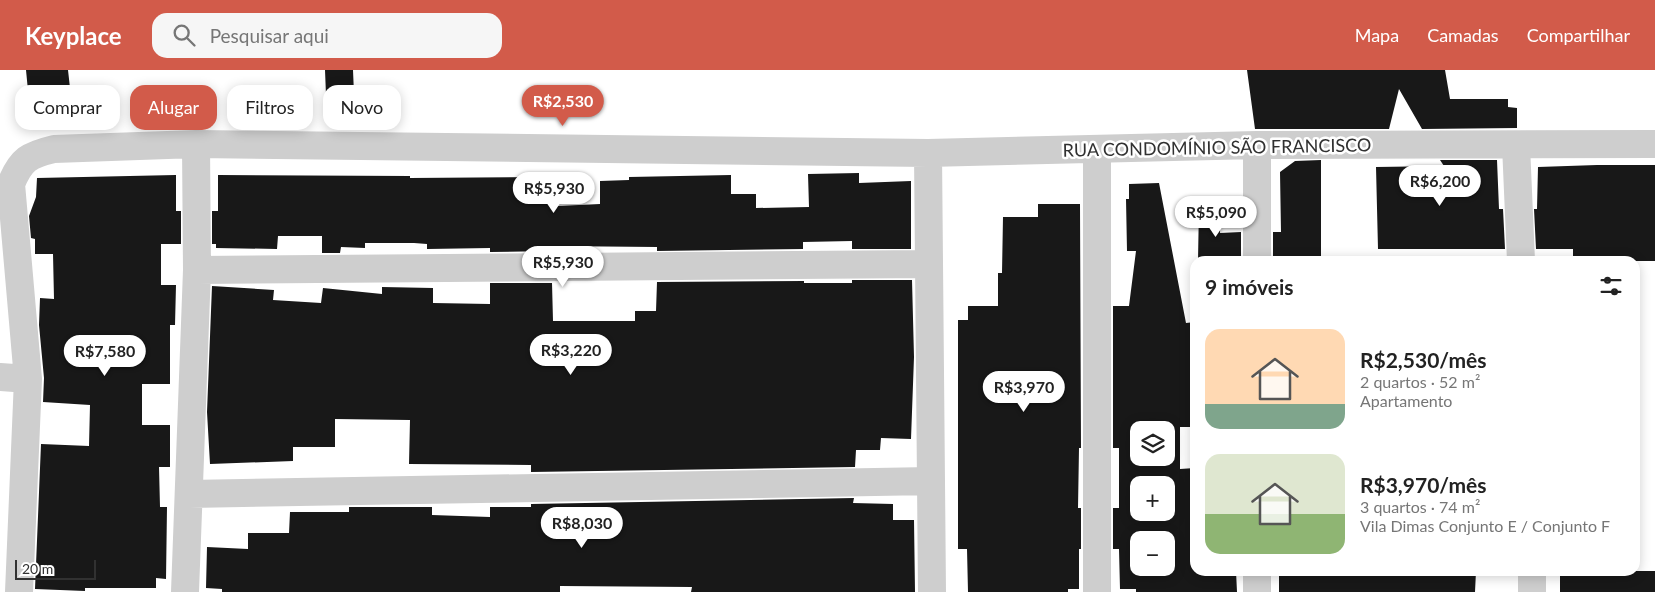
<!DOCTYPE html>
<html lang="pt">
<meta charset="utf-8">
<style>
:root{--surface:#fff;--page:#f6f6f6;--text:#222;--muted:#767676;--accent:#d25b4a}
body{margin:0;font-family:Lato,sans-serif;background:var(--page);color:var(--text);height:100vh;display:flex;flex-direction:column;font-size:19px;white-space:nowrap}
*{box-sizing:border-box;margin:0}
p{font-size:16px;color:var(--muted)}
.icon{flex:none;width:28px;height:28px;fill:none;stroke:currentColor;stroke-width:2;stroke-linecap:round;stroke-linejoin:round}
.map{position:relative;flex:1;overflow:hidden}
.details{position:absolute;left:1190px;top:186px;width:450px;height:320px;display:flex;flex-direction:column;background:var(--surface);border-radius:15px;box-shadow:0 2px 12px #0003}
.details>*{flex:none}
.hud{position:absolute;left:15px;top:15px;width:475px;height:45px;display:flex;gap:10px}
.controls{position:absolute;left:1130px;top:351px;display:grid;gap:10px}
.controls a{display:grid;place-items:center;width:45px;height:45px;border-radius:10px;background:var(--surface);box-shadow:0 2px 12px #0003;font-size:25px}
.scale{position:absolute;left:15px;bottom:12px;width:81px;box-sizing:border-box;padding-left:5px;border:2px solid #313131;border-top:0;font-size:14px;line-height:18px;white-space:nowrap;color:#313131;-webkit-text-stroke:4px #fff;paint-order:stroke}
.price{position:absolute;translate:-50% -42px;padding:0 11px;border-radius:18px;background:#fff;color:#222;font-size:16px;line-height:32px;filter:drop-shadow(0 1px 2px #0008)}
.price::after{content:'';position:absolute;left:50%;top:30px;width:15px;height:11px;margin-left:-8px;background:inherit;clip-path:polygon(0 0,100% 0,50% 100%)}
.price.current{background:var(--accent);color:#fff}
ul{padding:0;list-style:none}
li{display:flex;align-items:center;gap:15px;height:125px;padding:0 15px}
li span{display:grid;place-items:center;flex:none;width:140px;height:100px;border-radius:15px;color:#555}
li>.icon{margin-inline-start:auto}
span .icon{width:60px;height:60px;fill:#fffc;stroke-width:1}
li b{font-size:21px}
h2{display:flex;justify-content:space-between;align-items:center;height:60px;padding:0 15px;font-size:21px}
.pill{padding:0 18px;border-radius:15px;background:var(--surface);box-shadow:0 2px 12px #0003;font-size:18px;line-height:45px}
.pill.current{background:var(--accent);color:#fff}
header{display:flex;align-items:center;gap:30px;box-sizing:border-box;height:70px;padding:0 25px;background:var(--accent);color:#fff}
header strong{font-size:24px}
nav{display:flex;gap:28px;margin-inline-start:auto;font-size:18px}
.search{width:350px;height:45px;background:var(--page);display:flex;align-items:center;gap:12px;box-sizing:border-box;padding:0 18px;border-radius:15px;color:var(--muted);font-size:19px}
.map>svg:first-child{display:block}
.building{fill:#181818;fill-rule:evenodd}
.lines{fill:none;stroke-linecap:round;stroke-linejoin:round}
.street{stroke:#cecece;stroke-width:28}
.labels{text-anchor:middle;stroke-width:5;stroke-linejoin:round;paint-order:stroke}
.street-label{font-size:18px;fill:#313131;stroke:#fff}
</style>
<header>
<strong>Keyplace</strong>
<div class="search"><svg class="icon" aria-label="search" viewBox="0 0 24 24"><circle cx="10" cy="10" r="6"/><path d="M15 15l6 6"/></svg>Pesquisar aqui</div>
<nav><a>Mapa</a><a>Camadas</a><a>Compartilhar</a></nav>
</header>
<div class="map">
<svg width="1655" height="522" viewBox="0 0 1655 522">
<rect width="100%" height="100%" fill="#fff"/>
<!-- building -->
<path class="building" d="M26,0H68L73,45L37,47L36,31H29Z
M325,0H353L354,24L326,25Z
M1247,0H1445L1450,29H1508V37L1517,38V58L1422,59L1399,19L1389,59H1255Z
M1321,90V191H1273V162H1281L1280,102L1295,91Z
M1440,90H1497L1499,139H1503L1505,179H1378L1376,97L1444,96Z
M1597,95H1655V191H1573V179H1536L1534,139H1537L1538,97Z
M859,103V113L911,111V179H852V171L803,172V179L657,181V177L551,176L552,181L490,182V178L427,179V174L414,173H365V178L341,177L340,183H322V166H278L277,179L216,178V174H212V141H218V105L410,106V108L558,107V136L600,134V111L629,110V107L731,105V124H756V138L809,137L808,104Z
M176,105V141H181V174H161V215H176L175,255H170V314H142V355H170V397H159L160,437H167L166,509L156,508V518H85V521L35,519L41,374L89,376L90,335L43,332L44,308L39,255L40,228L54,229L53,184H35V169L31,168L29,146L36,127L37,108Z
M1159,113L1186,253L1195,252V357H1180V399L1195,398V501H1236L1237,522H1136V519H1120L1119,479H1113V438H1119V378H1113V236H1129L1136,181H1127L1126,129H1129V114ZM1139,360H1166V388H1139ZM1139,415H1166V442H1139ZM1139,470H1166V498H1139Z
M1038,134H1080L1081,378H1079L1078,438H1081V479H1079V519H1068V522H968L967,479H958V250H968V236H998V203H1002L1003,147H1038Z
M1199,136H1220V163L1241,162V191H1198Z
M852,210H912L914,287L911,369L881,368L880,380H856L855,397L531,402V395L409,394L410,350L335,349V377H293V391L210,394L207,342L212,216L274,220L273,230L321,233L323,218L382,224V217L433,218V233L490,234V213H552L553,251H635V241H656L657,212L804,211V213H852Z
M854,428L853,433L893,434V450H914L915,522H691L692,517L560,516V522H222V519L206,518L207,477L248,479V463H289L290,442H349V437H432V445L490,447V437H531V434Z
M1279,501H1476L1475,522H1279Z
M1560,501H1655V522H1560Z"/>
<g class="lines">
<!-- street -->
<path class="street" d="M1516,75L1521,191
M1097,81V522
M928,83L932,522
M1257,191V75
M197,200L929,194
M0,307L28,309
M189,424L931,411
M1532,501V522
M19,522L28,309L11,114C21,89 29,85 54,79L196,74L928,83L1257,75L1655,74
M185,522L197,200L196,74
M1257,522V501"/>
</g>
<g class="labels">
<!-- street labels -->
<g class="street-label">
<text transform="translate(1217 78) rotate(-1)" y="6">RUA CONDOMÍNIO SÃO FRANCISCO</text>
</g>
</g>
</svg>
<div class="controls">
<a><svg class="icon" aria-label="layers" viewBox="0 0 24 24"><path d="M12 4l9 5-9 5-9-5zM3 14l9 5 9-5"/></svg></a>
<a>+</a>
<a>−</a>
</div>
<div class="scale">20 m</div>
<b class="price current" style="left:563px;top:57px">R$2,530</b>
<b class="price" style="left:1440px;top:137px">R$6,200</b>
<b class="price" style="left:554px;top:144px">R$5,930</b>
<b class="price" style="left:1216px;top:168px">R$5,090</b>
<b class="price" style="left:563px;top:218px">R$5,930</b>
<b class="price" style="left:571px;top:306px">R$3,220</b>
<b class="price" style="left:105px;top:307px">R$7,580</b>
<b class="price" style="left:1024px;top:343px">R$3,970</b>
<b class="price" style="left:582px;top:479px">R$8,030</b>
<div class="hud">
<a class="pill">Comprar</a>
<a class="pill current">Alugar</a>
<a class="pill">Filtros</a>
<a class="pill">Novo</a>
</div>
<section class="details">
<h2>9 imóveis<svg class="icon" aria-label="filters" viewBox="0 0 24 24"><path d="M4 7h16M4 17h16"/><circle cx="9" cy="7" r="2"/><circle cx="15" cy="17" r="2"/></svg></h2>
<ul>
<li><span style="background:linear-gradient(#ffd9b3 75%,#7fa58c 0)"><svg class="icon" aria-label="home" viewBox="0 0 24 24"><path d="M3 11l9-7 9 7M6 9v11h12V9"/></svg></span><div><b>R$2,530/mês</b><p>2 quartos · 52 m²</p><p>Apartamento</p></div></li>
<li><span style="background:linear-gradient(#dfe7d0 60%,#8fb573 0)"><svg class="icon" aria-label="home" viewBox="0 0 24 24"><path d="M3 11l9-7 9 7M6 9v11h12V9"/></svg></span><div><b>R$3,970/mês</b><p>3 quartos · 74 m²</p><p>Vila Dimas Conjunto E / Conjunto F</p></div></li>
</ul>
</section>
</div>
